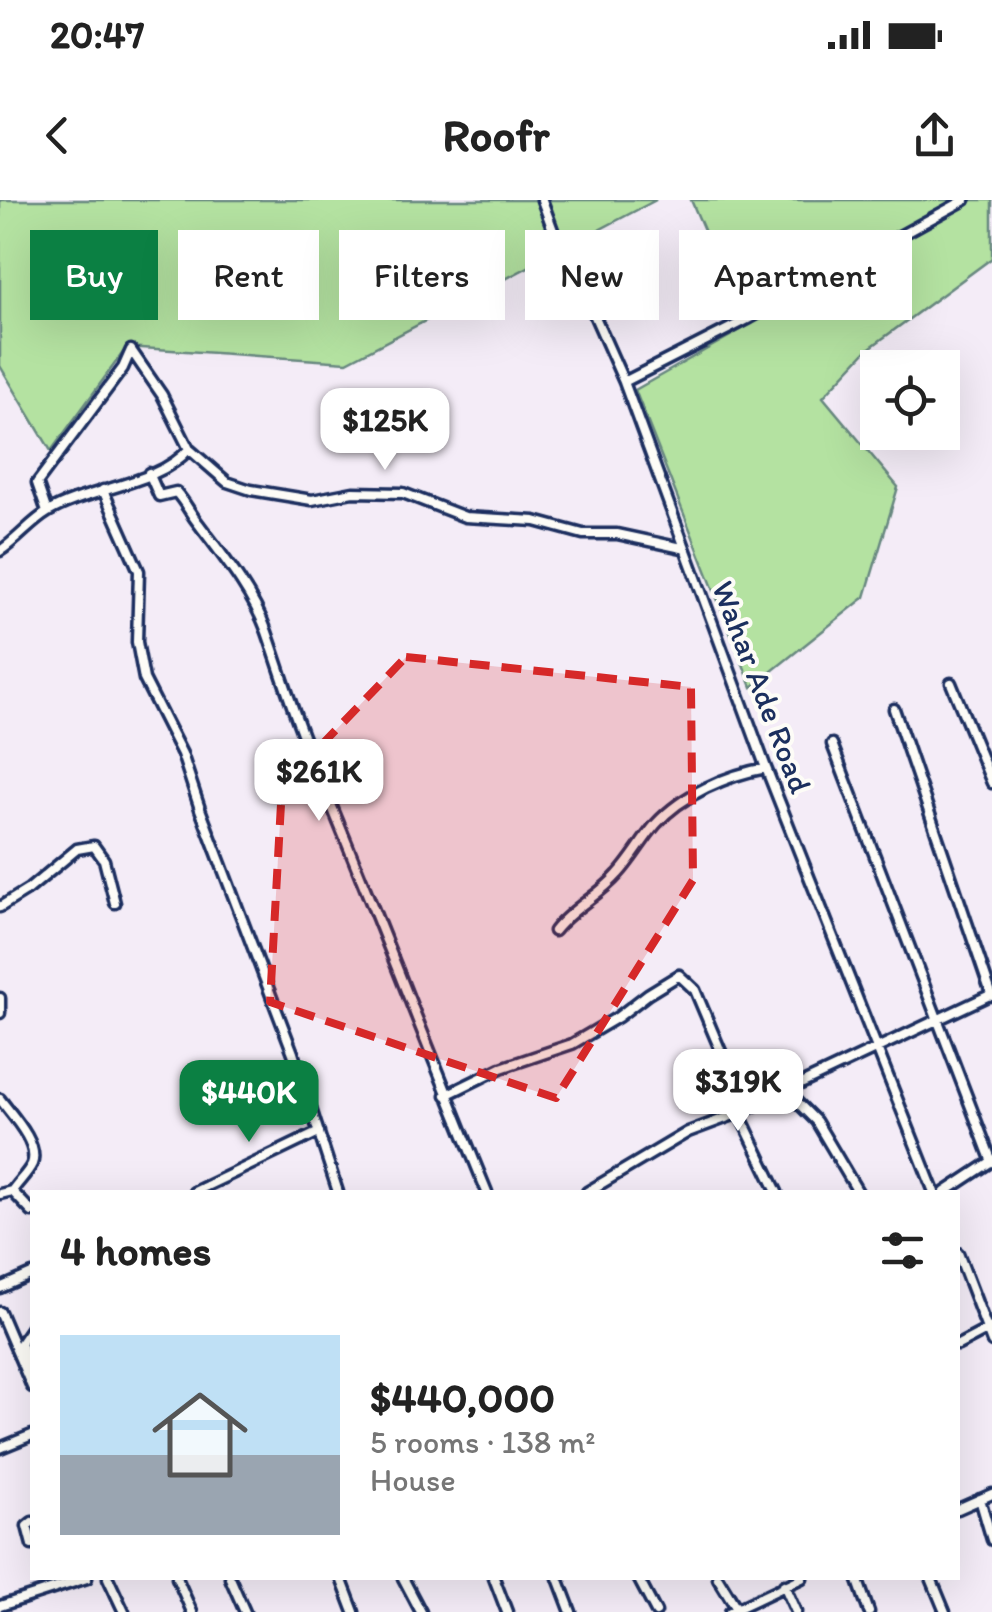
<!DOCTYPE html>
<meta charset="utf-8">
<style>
:root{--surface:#fff;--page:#f2f2f2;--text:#222;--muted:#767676;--line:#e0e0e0;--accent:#0b8043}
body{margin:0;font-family:Itim,sans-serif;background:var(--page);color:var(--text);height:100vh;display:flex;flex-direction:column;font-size:38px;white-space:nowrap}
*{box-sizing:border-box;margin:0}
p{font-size:32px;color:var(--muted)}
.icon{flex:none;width:55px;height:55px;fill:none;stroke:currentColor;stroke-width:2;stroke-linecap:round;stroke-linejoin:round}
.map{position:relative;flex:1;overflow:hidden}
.drawer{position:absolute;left:30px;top:990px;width:930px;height:390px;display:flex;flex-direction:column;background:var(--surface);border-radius:0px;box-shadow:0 10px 40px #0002}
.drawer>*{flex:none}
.top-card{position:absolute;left:30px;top:30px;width:932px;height:90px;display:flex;gap:20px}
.buttons{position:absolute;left:860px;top:150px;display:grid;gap:20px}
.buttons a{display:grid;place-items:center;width:100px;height:100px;border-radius:0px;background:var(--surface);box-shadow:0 10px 40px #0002;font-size:50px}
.price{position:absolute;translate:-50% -85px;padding:0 22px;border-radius:20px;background:#fff;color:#222;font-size:32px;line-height:65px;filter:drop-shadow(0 2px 5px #0008)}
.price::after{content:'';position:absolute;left:50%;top:60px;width:30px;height:22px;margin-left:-15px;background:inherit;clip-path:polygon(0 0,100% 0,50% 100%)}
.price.selected{background:var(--accent);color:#fff}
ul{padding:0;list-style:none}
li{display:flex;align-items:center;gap:30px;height:250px;padding:0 30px}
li+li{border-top:2px solid var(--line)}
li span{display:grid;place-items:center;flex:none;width:280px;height:200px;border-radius:0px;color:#555}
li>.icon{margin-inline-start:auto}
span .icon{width:120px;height:120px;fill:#fffc;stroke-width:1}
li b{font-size:42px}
h2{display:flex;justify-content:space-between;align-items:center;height:120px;padding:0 30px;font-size:42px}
.pill{padding:0 35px;border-radius:0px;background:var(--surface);box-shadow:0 10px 40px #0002;font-size:35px;line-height:90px}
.pill.selected{background:var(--accent);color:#fff}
.status{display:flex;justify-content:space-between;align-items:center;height:70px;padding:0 50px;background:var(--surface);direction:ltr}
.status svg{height:28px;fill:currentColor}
header{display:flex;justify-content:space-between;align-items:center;height:130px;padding:0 30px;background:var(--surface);font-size:45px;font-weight:700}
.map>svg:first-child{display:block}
.green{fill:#b4e2a1;stroke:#688880;stroke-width:2.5}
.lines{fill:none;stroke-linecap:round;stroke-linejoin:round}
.minor-casing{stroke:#1b2f5e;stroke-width:15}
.minor{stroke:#fdfcf7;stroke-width:8}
.marked{fill:#d62828;fill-opacity:0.2;stroke:#d62828;stroke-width:8;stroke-dasharray:20 12;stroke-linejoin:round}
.labels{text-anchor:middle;stroke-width:8;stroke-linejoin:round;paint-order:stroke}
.street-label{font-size:32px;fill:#1b2f5e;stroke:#fdfcf7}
</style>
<div class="status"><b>20:47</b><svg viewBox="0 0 49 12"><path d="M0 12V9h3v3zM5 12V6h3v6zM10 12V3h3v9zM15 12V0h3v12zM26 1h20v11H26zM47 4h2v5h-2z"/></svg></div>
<header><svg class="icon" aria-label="back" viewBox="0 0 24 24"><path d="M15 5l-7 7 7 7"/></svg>Roofr<svg class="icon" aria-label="share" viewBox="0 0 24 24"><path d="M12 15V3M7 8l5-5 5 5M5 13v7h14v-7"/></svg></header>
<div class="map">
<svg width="992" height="1412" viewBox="0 0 992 1412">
<rect width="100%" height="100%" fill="#f4ecf7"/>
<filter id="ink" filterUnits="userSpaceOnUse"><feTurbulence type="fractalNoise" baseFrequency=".01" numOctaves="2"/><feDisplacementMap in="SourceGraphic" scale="20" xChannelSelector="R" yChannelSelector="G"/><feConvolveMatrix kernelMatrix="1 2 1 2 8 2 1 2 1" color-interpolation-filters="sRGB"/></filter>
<g filter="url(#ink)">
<!-- green -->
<path class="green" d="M0,0H656L347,162L127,147L51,251L0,166Z
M691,0H992V58L867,150L823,197L898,287L865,397L752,487L635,190L746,127Z"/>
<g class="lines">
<defs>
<path id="minor" d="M542,0L562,55L592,110L624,182L766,568L934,992
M624,182L750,118L965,0
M149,273L159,296L176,292C185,302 190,313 198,323C223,356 253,393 267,432C282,475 295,519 313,561C373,704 428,849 487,992
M103,290L139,371L137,442L144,479L182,554L200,609L293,853L338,992
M47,312L37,283L123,168L131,150L162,195L189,249L227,282L251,290L312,300L353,292L403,293L465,317L535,321L583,334H617L682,348
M0,351C17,340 31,322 48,312C88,288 159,285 189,249
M951,483L992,583
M894,509L992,796
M832,544L992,962
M0,707L29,689L77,649L94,646L104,660L115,703
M554,731C572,708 599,696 618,674C632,659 642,640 656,624C682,595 727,575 766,568
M0,798V813
M784,889L816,921L858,992
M446,895L501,868L572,844L618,817L648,794L679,775L695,790L722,854L759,902
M0,899C11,914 40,944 32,964C28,973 18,982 12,991
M739,913L777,992
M194,992L319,932
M587,992L688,932L739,913L992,794
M945,992L992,961
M0,994L12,991L32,1012
M958,1053L992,1142
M0,1088L32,1074
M0,1112L32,1187
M958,1145L992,1127
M29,1168L21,1143L32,1127
M0,1248L32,1235
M980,1299L992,1340
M958,1309L992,1294
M32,1322L27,1326L32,1345
M108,1378L124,1412
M177,1378L192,1412
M230,1378L245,1412
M341,1378L354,1412
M403,1378L421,1412
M494,1378L507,1412
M558,1378L571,1412
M638,1378L656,1412
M718,1378L737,1409
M857,1378L869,1412
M931,1378L945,1412
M784,1385L796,1412
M0,1406L87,1378
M730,1412L802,1378"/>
</defs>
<!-- minor casing -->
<use href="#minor" class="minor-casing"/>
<!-- minor -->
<use href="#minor" class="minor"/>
</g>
</g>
<!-- marked area -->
<path class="marked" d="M406,457L691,487L693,680L556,898L270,802L282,586Z"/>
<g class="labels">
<!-- street labels -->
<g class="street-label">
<text transform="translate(762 487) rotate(69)" y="11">Wahar Ade Road</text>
</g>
</g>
</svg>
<div class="buttons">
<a><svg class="icon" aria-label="locate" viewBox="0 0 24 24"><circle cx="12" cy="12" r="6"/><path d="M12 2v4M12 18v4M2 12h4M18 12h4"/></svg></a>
</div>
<b class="price" style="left:385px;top:273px">$125K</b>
<b class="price" style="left:319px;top:624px">$261K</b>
<b class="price" style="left:738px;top:934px">$319K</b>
<b class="price selected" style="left:249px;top:945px">$440K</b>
<div class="top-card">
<a class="pill selected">Buy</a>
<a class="pill">Rent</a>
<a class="pill">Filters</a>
<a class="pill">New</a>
<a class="pill">Apartment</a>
</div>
<section class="drawer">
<h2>4 homes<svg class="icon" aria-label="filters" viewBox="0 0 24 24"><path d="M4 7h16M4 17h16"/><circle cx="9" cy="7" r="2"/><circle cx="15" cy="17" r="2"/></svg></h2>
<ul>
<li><span style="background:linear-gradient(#bfe0f5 60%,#9aa5b1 0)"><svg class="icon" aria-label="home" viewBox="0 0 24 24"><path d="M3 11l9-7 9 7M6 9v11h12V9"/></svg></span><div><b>$440,000</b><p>5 rooms · 138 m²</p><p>House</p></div></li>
</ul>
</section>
</div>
